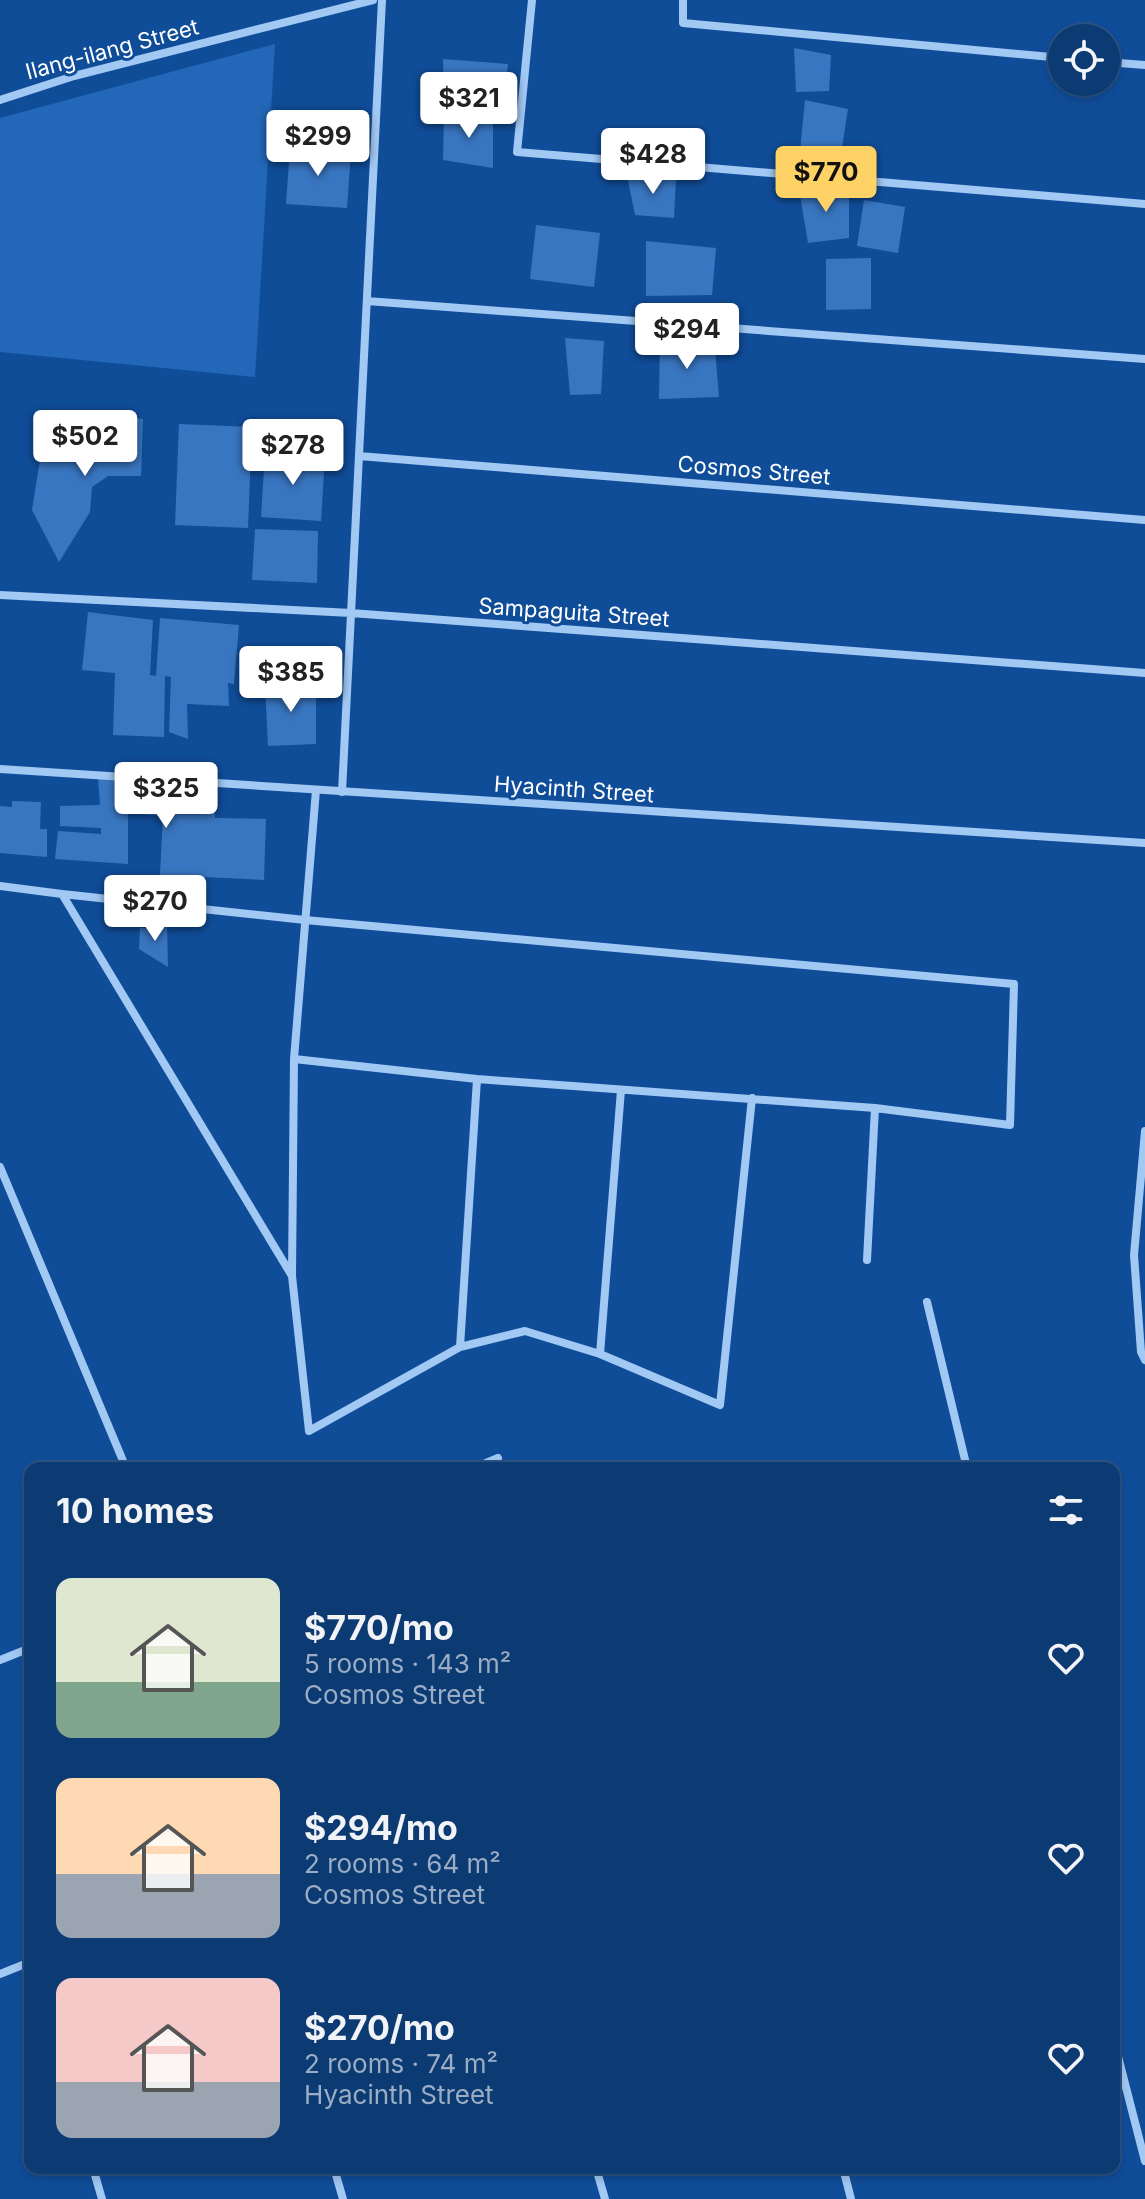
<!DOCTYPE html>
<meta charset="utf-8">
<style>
:root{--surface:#0c3a73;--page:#154178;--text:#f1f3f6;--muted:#9aadc4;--line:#2c5485;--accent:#ffd265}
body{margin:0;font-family:Inter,sans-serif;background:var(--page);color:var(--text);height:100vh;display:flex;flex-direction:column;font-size:30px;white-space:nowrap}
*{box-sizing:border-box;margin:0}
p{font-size:26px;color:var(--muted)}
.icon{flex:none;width:44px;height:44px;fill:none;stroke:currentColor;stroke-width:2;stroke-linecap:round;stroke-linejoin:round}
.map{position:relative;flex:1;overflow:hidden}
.side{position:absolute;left:24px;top:1462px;width:1096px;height:712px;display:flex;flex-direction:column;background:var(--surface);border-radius:16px;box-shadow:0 4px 12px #0003,0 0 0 2px var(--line)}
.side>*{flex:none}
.tools{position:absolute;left:1048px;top:24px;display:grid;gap:16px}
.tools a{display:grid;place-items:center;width:72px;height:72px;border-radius:50%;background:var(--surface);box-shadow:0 4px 12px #0003,0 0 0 2px var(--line);font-size:40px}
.price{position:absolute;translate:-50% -68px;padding:0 18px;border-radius:8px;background:#fff;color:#222;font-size:26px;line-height:52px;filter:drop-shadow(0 2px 4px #0008)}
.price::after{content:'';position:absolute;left:50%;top:48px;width:24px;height:18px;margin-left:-12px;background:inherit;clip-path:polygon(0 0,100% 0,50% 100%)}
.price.active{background:var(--accent);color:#111}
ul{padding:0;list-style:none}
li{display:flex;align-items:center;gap:24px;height:200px;padding:0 32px}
li span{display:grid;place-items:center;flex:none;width:224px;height:160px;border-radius:16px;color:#555}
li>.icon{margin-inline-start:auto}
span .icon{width:96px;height:96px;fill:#fffc;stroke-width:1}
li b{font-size:34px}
h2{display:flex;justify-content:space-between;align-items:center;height:96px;padding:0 32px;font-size:34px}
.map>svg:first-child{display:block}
.green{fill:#2367b8}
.building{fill:#3976c1}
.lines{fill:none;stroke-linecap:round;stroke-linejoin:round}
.minor{stroke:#a2c8f4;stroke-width:8}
.labels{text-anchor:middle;stroke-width:6;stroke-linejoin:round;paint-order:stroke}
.street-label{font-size:22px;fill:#fff;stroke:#104d99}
</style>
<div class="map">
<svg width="1145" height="2199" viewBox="0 0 1145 2199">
<rect width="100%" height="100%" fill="#104d99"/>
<!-- green -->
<path class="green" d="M275,44L255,377L0,352V118Z"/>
<!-- building -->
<path class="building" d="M794,48L831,55L829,91L796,92Z
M443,59L508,64L502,112L444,108Z
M805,100L848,109L841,154L800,151Z
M444,116L493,117V168L443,160Z
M290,147L351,151L347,208L286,204Z
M627,176L676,179L674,218L635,215Z
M799,189L849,191V238L808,243Z
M864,200L905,207L898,253L857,246Z
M536,225L600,233L594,287L530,279Z
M646,241L716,248L712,295L646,296Z
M871,258V309L826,310V259Z
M565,338L604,341L601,394L570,395Z
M660,338L715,349L719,397L659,399Z
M90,415L143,419L141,476H108L92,487L90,512L59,562L32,510L40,460L85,463Z
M179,424L252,427L248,528L175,525Z
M265,453L325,456L321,521L261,517Z
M255,529L318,531L317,583L252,580Z
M88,612L153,620L150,675L156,676L160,618L239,625L234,684L228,683L229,706L187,704L188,739L169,732L171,677L165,676L164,737L113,735L115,673L82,670Z
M316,684V744L268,746L265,685Z
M98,778L215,785V818L266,819L264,880L160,875L163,816L128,813V864L55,859L58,831L101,834V828L60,826V806L100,805Z
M12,801L41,802L40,829H47V857L0,853V806L12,807Z
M167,927L168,967L139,949L140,928Z"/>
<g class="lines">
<!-- minor -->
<path class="minor" d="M532,0L517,152L1145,204
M683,0V23L1062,58
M1106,62L1145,65
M0,100L74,76L373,0
M367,301L1145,359
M359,456L1145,520
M0,595L351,613L1145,673
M0,769L1145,843
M316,790L294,1059L292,1276L309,1431L460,1347L525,1331L600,1354L720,1405L752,1098
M342,792L382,0
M0,886L62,894
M1145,1131L1134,1255L1141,1352L1145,1360
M0,1167L126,1468
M867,1260L875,1108
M292,1276L62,894L305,920L1014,984L1010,1125L875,1108L477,1079L294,1059
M927,1302L967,1468
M460,1347L477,1079
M600,1354L621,1090
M474,1468L498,1458
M0,1660L30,1648
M0,1974L30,1962
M1114,2041L1145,2161
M93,2168L102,2199
M334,2168L343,2199
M596,2168L605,2199
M843,2168L851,2199"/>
</g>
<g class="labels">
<!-- street labels -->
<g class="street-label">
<text transform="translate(112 49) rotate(-15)" y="8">Ilang-ilang Street</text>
<text transform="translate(754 470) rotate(5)" y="8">Cosmos Street</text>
<text transform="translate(574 612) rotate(4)" y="8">Sampaguita Street</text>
<text transform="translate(574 789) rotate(4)" y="8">Hyacinth Street</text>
</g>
</g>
</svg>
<div class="tools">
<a><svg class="icon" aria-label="locate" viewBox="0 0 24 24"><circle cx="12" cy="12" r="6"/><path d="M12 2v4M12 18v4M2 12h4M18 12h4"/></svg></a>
</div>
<b class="price" style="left:469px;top:140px">$321</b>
<b class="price" style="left:318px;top:178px">$299</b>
<b class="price" style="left:653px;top:196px">$428</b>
<b class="price active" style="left:826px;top:214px">$770</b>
<b class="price" style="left:687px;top:371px">$294</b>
<b class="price" style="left:85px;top:478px">$502</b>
<b class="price" style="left:293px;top:487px">$278</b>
<b class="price" style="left:291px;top:714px">$385</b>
<b class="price" style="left:166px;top:830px">$325</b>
<b class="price" style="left:155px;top:943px">$270</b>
<section class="side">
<h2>10 homes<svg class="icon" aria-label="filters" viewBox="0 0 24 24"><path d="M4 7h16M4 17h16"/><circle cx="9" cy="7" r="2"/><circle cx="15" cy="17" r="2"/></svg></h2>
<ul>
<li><span style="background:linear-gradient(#dfe7d0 65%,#7fa58c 0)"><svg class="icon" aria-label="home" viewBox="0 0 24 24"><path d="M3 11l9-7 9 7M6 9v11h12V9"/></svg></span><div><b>$770/mo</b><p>5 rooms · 143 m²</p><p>Cosmos Street</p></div><svg class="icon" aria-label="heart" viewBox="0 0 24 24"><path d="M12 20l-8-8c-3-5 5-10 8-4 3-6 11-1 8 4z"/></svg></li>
<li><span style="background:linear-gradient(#ffd9b3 60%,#9aa5b1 0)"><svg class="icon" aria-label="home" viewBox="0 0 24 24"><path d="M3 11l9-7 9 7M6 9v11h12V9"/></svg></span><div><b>$294/mo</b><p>2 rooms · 64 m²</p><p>Cosmos Street</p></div><svg class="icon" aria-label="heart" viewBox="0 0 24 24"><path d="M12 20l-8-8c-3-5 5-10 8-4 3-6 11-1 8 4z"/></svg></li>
<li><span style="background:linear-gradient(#f6c9c9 65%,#9aa5b1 0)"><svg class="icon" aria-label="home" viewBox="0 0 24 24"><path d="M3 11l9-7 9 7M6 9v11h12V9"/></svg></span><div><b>$270/mo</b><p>2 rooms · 74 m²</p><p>Hyacinth Street</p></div><svg class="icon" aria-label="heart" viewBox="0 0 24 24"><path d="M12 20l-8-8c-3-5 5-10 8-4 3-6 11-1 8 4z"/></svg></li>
</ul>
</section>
</div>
